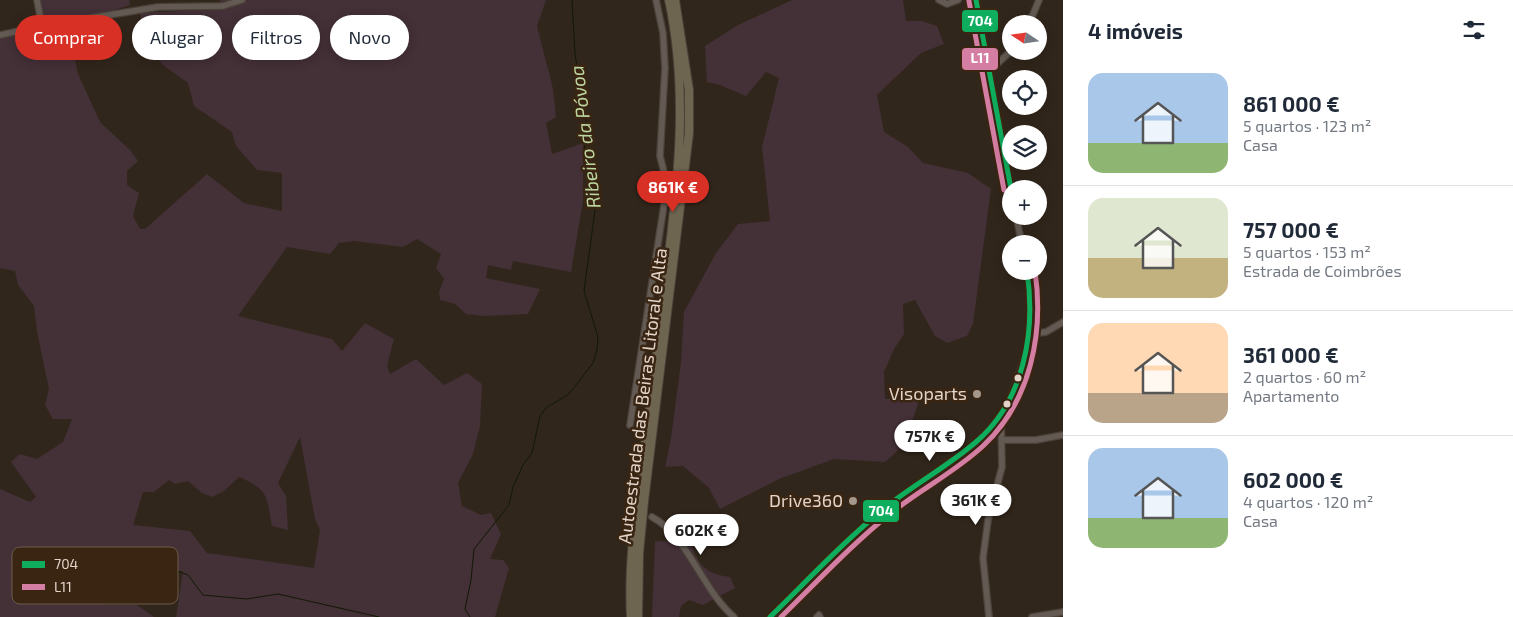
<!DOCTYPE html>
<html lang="pt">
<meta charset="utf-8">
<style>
:root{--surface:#fff;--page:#f6f6f7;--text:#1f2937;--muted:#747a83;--line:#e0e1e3;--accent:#d93025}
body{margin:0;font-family:"Exo 2",sans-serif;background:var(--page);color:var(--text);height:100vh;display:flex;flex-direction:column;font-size:19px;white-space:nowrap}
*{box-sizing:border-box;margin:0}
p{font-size:16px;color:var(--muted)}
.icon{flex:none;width:28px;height:28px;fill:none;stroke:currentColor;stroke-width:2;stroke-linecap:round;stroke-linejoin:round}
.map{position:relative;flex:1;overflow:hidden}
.drawer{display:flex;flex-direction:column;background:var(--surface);width:450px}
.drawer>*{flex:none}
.hud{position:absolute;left:15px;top:15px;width:475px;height:45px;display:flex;gap:10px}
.needle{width:32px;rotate:283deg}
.tools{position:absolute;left:1002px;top:15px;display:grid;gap:10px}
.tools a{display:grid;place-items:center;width:45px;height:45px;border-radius:50%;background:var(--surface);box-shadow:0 2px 12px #0003;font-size:25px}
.price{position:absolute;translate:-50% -42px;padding:0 11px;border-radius:18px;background:#fff;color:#222;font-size:16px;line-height:32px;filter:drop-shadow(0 1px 2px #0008)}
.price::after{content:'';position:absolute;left:50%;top:30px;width:15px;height:11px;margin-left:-8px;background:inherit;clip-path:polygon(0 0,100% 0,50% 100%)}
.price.current{background:var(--accent);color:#fff}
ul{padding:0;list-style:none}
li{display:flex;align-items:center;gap:15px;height:125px;padding:0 25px}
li+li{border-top:1px solid var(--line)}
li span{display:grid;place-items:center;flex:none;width:140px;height:100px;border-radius:15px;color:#555}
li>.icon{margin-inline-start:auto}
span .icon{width:60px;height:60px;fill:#fffc;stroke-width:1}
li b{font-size:21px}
h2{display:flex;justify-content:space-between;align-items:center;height:60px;padding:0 25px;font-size:21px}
.chip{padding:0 18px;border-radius:22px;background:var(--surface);box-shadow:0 2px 12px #0003;font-size:18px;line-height:45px}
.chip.current{background:var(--accent);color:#fff}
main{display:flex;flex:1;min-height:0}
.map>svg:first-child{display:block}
.green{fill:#443037;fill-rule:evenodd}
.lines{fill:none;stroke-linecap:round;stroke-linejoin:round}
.stream{stroke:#111904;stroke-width:1}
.minor-casing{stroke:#4c423a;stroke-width:8}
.highway-casing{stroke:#4c423a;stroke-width:10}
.minor{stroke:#635b53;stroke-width:5.5}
.highway{stroke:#6e6551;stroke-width:8}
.bus-1-casing{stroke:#3a2512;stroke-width:9}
.bus-2-casing{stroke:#3a2512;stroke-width:9}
.bus-1{stroke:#0fad5e;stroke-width:5}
.bus-2{stroke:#d57ea3;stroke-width:5}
.bus-dot{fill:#e2d4c9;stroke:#3a2512;stroke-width:2}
.poi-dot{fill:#a4978c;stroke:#3a2512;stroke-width:2}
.labels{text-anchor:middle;stroke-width:5;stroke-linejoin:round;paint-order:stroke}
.poi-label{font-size:18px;fill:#e2d4c9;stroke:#3a2512;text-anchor:end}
.street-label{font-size:18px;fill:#e2d4c9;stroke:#3a2512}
.water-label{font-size:19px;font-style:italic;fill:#bdd7a2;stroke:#3a2512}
.key{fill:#3a2512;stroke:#6c5a49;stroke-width:1}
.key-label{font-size:14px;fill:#e2d4c9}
.line-badge{stroke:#3a2512;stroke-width:2}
.badge-label{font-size:14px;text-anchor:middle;font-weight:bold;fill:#fff}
</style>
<main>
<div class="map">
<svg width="1063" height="617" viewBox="0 0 1063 617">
<rect width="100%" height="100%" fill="#31261b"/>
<!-- green -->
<path class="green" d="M39,0H129L130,5L111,11L44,22Z
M220,0H546L537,26L553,89L556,117L546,123L552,154L583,143V201L571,272L513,261L511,270L488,265L486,278L540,289L528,314L485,316L466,314L455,304L440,300L439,292L444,279L436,268L441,254L417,239L403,247L354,241L339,243L330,254L287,247L238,316L332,339L342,351L365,323L394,339L387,366L390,374L416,359L444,385L467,373L482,384L480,426L473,454L458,483L462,506L481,515L491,513L501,534L490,559L503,560L509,568L495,617H176L183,571L127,574L93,547L44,550L31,577L75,588L105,605H137L154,617H0V489L30,502L36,497L11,462L20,454L37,459L63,442L72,419H53L45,405L49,389L37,332L34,306L18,285L15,271L0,268V38L67,23L78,74L100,122L131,151L138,161L127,171V185L139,193L133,216L140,229H145L207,174L244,203L282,211V173L257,170L236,146L232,132L194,106L188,83L163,65L156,56L157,43L143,29L140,13L220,9ZM300,437L315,519L320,530L314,568L207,553L190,531L133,525L143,492H154L169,480L175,484L188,481L202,493L212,497L224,491L239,477C269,490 266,495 272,526L288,530L286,496L278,483Z
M792,0H903L906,21H922L937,26L944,44L921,53L877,95L884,132L908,147L923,163L968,173L991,189L973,324L967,336L947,343L935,336L915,300L903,304L904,334L894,349L884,372L885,399L920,397L905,444L885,462L834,459L779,479L720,509L709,488L683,466L665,467L671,438L681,362L684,312L716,253L738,224L770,221L762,147L779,78L766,72L746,96L720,85L707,82L705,46L738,25Z
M655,541L690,542C698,564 705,574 730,577L735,588L703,605L689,600L681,606L679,617H652Z"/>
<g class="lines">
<!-- stream -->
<path class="stream" d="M133,571L172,569L188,575L203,595L247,599L278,594L379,617
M470,617L465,609L471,580L474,549L509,505L513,487L523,465L532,453L540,416L546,408L569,394L593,363L597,350L598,337L584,291L596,203L584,155L586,122L575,54L572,0"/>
<defs>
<path id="minor" d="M37,0L42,26
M939,0L947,4L958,0
M976,0L1011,189
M1029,24L1039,0
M0,35L42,26L158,7L223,6L242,0
M989,68L998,63L1011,51
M1016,216L1022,244
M1031,334L1046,332L1063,322
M630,425L666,192L665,176L660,156L665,68L663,33L656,0
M1002,440H1036L1063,435
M652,517C689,537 702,590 734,617
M770,617C808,581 845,542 885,508C923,476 974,455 1002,413C1011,399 1016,383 1021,368C1033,335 1033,306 1027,271
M817,617L819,615L820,617
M989,617L983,558L988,520L1002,467L1001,415
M1032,617L1063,612"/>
<path id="highway" d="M631,617C628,564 636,511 643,459C651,399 659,339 666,278C678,185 689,93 669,0
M638,617L639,553L644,501L689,133V90L675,0"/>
</defs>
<!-- minor casing -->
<use href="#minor" class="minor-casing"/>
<!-- highway casing -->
<use href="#highway" class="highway-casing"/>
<!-- minor -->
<use href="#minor" class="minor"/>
<!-- highway -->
<use href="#highway" class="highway"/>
<defs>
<path id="bus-1" d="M976,0L1011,189
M770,617C808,580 845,540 886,507C915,484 948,466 976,442C1024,401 1036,332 1027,271"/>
<path id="bus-2" d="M969,1L1004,190
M781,617C817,582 852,544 891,513C921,489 955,472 983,446C1031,401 1044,333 1035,271"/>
</defs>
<!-- bus-1 casing -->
<use href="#bus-1" class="bus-1-casing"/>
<!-- bus-2 casing -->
<use href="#bus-2" class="bus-2-casing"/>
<!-- bus-1 -->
<use href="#bus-1" class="bus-1"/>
<!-- bus-2 -->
<use href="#bus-2" class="bus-2"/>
</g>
<!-- markers -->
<g class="bus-dot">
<circle cx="1018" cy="378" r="4.5"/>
<circle cx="1007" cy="404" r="4.5"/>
</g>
<g class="poi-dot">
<circle cx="977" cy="394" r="5"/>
<circle cx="853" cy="501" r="5"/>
</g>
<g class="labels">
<!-- poi labels -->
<g class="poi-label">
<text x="967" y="400">Visoparts</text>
<text x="843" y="507">Drive360</text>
</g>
<!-- street labels -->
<g class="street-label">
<text transform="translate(643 396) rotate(-83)" y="6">Autoestrada das Beiras Litoral e Alta</text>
</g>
<!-- water labels -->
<g class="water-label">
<text transform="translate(585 137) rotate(-97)" y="7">Ribeiro da Póvoa</text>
</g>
</g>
<!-- legend -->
<rect x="12" y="547" width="166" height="57" rx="8" class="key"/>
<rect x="22" y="561" width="23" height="7" fill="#0fad5e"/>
<rect x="22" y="584" width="23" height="6" fill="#d57ea3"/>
<g class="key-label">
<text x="54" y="569">704</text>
<text x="54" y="592">L11</text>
</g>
<g class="line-badge">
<rect x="961" y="9" width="38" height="24" rx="5" fill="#0fad5e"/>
<rect x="961" y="47" width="38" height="24" rx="5" fill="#d57ea3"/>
<rect x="862" y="499" width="38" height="24" rx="5" fill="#0fad5e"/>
</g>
<g class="badge-label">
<text x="980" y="26">704</text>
<text x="980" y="63">L11</text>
<text x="881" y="516">704</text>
</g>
</svg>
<div class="tools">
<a><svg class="needle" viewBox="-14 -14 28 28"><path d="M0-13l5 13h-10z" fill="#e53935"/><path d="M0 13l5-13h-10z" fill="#747a83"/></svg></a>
<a><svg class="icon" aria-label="locate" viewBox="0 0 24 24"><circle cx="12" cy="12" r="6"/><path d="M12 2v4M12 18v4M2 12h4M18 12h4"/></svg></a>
<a><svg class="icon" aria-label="layers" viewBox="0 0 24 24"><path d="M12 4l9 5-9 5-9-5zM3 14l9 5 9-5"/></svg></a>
<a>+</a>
<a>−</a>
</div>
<b class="price current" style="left:673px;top:213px">861K €</b>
<b class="price" style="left:930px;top:462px">757K €</b>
<b class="price" style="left:976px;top:526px">361K €</b>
<b class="price" style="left:701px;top:556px">602K €</b>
<div class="hud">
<a class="chip current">Comprar</a>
<a class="chip">Alugar</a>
<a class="chip">Filtros</a>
<a class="chip">Novo</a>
</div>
</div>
<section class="drawer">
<h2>4 imóveis<svg class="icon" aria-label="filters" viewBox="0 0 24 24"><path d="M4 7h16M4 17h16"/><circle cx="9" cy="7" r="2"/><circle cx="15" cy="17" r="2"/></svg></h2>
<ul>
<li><span style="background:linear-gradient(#a9c7e8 70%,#8fb573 0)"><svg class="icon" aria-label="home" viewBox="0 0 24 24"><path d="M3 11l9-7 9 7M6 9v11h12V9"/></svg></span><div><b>861 000 €</b><p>5 quartos · 123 m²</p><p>Casa</p></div></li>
<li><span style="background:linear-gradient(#dfe7d0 60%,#c2b280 0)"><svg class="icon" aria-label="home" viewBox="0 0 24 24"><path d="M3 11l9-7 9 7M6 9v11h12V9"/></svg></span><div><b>757 000 €</b><p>5 quartos · 153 m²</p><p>Estrada de Coimbrões</p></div></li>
<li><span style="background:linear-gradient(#ffd9b3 70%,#b9a48a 0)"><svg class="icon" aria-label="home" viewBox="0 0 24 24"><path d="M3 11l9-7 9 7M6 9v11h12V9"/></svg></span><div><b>361 000 €</b><p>2 quartos · 60 m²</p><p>Apartamento</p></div></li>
<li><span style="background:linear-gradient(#a9c7e8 70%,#8fb573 0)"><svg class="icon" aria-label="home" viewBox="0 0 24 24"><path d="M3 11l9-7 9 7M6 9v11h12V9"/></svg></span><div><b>602 000 €</b><p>4 quartos · 120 m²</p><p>Casa</p></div></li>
</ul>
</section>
</main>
